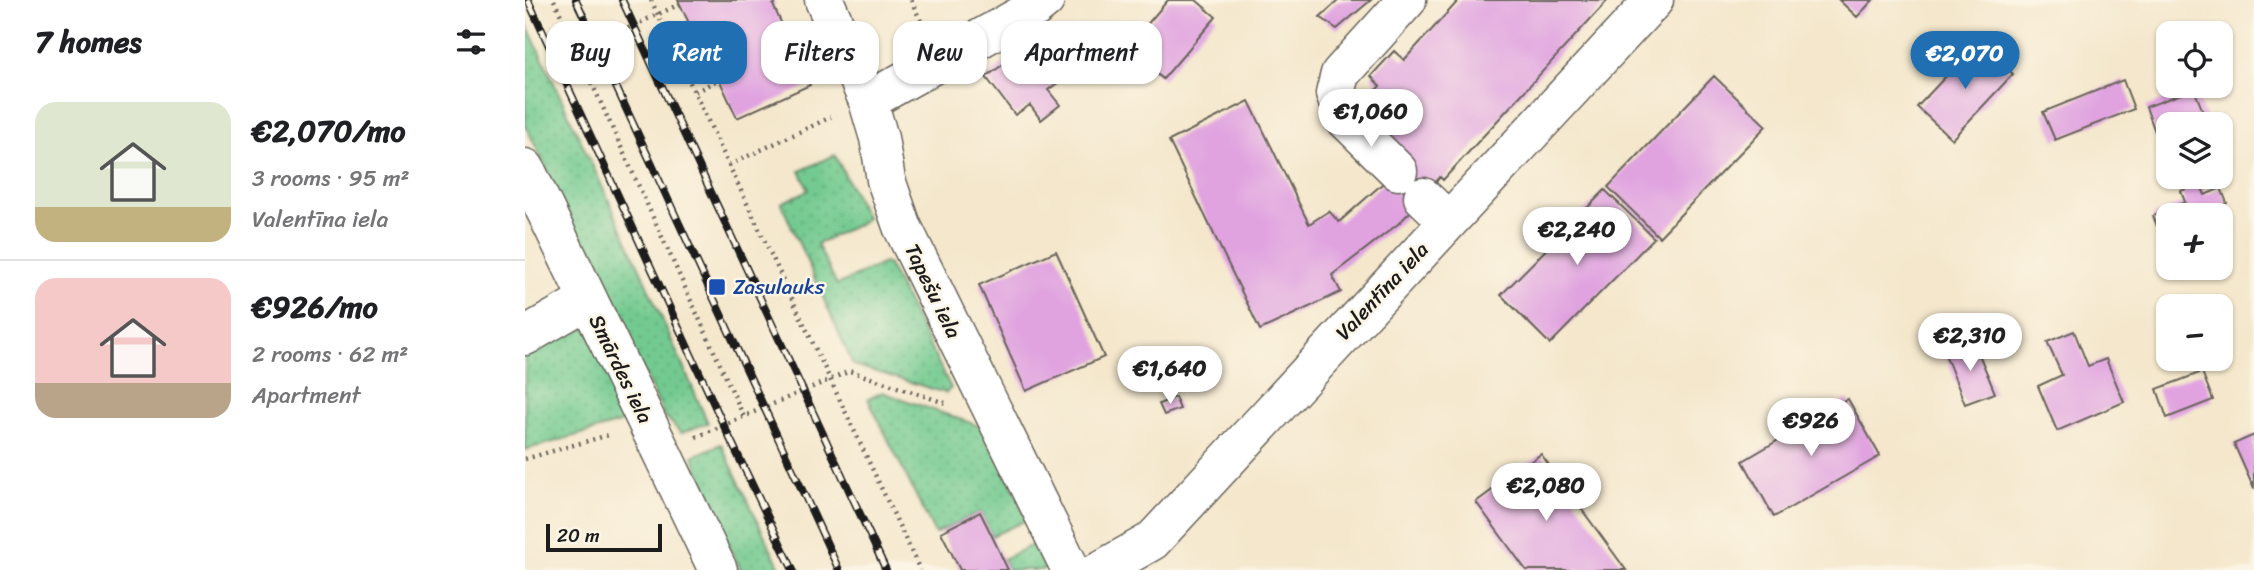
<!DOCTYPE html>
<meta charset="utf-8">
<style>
:root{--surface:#fff;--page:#f6f6f6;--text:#202124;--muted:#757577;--line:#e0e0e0;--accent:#1f6fb2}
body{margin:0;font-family:Sriracha,sans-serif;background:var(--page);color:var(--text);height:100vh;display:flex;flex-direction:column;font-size:26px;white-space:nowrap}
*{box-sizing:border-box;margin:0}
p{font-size:23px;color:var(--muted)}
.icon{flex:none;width:38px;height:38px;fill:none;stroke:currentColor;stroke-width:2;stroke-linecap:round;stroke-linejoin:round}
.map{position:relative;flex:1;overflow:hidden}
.details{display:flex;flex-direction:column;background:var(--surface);width:525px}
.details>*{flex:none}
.banner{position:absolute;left:21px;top:21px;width:665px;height:63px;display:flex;gap:14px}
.tools{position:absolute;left:1631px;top:21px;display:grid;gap:14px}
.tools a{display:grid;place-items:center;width:77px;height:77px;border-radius:14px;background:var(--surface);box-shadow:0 2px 5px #0004;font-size:35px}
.scale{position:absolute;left:21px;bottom:18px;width:116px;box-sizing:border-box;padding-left:7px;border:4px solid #1c1c1c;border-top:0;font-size:19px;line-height:24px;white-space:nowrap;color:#1c1c1c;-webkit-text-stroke:5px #fcf5e5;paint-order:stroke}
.price{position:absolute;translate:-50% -60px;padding:0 16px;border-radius:24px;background:#fff;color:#222;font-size:23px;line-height:46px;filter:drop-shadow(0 2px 4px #0008)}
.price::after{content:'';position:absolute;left:50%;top:42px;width:21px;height:16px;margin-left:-10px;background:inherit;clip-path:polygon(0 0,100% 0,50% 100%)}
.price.current{background:var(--accent);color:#fff}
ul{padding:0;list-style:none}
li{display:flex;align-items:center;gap:21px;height:175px;padding:0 35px}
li+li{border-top:2px solid var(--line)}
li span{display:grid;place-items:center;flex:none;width:196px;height:140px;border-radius:21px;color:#555}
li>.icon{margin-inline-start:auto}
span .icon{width:84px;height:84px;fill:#fffc;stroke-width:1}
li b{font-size:30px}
h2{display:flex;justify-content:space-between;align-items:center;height:84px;padding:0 35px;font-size:30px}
.chip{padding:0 24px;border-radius:21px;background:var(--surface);box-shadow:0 2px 5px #0004;font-size:24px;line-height:63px}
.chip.current{background:var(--accent);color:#fff}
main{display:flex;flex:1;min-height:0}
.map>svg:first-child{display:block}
.grass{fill:url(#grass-dots);stroke:#487356;stroke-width:2}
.building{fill:#e0a3e0}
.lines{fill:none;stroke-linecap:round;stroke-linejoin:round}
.minor-casing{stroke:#68635a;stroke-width:41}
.path{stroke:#68635a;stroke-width:4.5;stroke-dasharray:2 5;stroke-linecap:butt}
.minor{stroke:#fff;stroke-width:38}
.rail-casing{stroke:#1c1c1c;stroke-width:8}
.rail{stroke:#fcf5e5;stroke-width:5;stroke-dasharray:16;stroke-linecap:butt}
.transit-dot{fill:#1a4fb4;stroke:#fcf5e5;stroke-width:2.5}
.labels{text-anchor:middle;stroke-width:5;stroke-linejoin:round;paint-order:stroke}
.transit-label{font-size:21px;fill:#164399;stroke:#fcf5e5;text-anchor:start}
.street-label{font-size:21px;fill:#1c1c1c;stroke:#fcf5e5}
</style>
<main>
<section class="details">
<h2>7 homes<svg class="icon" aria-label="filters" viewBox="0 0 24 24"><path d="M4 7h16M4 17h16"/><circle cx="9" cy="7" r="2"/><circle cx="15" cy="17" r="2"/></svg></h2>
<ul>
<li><span style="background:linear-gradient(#dfe7d0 75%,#c2b280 0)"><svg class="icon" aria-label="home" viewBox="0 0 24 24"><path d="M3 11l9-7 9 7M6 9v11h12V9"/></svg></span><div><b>€2,070/mo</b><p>3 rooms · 95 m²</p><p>Valentīna iela</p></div></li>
<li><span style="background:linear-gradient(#f6c9c9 75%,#b9a48a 0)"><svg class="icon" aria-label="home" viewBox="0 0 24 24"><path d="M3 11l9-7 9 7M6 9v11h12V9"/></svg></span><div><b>€926/mo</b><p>2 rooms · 62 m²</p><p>Apartment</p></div></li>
</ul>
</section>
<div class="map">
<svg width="1729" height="570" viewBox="0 0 1729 570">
<defs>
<pattern id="grass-dots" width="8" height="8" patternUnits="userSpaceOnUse" patternTransform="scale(1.75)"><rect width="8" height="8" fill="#73ca90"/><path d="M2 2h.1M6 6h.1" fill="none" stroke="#63ad7c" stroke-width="1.8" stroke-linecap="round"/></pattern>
</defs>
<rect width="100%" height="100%" fill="#fcf5e5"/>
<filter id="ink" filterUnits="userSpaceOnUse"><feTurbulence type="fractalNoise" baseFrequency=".0143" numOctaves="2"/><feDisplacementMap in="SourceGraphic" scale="14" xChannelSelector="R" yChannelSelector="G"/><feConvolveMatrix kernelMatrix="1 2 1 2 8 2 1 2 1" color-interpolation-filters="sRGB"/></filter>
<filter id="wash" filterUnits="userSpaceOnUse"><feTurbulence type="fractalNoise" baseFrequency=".00686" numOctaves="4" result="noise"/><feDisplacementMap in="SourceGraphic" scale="28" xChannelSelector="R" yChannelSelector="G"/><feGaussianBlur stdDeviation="1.57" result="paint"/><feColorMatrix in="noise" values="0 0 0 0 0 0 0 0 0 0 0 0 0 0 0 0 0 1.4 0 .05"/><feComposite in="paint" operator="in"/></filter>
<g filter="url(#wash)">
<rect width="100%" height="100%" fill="#f4e7cc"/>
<!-- grass -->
<path class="grass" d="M0,21L104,244L183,423L156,433L139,415L0,124Z
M310,155L341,218L338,222L292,244L312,285L359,263L363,264L426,388L421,393L328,365L256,203L284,190L275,171Z
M57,320L109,419L0,450V353Z
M357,392L463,429L502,520L467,536L455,512L410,534L343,399Z
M196,444L256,570H216L200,538L168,456Z
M513,542L525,566L516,570H483L478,559Z"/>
<g id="blocks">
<!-- building -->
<path class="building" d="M153,0H249L250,4L248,5L285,85L212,118L175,38L172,40Z
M643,0H671L691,17L638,79L602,48Z
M814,0H846L812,29L795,17Z
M934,0H1083L918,180L915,177L891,206L873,224L807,275L816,292L735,330L644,141L724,101L784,224L804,211L814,222L882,162L846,127L852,119L837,105L855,86L846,76L869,51L879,60Z
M1314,0H1348L1332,17Z
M517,36L545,74L523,90L535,105L516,120L505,105L490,115L461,77Z
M1453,42L1488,74L1427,139L1392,107Z
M1189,76L1241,126L1134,237L1083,187Z
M1598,80L1609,109L1530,140L1518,112Z
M1669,89L1683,124H1643V167L1621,107Z
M1675,183L1680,195L1696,188L1702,203L1672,215H1643V227L1634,231L1628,216L1660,202L1656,191Z
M1080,190L1129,238L1025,344L976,295Z
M531,251L579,357L501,391L454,285Z
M1549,331L1563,366L1581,359L1599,402L1532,431L1513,386L1537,375L1522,342Z
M1449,342L1470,393L1440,404L1420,354Z
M1677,372L1688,400L1642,418L1632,389Z
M650,397L655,409L639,415L634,404Z
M1323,399L1355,456L1249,517L1218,461Z
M1729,435V489L1709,444Z
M1016,454L1074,533L1101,570H1001L951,502Z
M455,512L467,536L483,570H435L416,532Z"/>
</g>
</g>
<g filter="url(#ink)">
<use href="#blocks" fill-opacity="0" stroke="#68635a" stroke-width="2"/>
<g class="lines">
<defs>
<path id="minor" d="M299,0L343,101L354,138L361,180L377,226L546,570
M343,101L510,8L520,0
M0,168L193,570
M873,171L819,118L810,94L815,74L882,0
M898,197L923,221
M0,336L62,300
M576,570L627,541L1129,0"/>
</defs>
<!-- minor casing -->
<use href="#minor" class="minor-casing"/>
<!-- path -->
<path class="path" d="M29,0L219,417
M126,0L395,570
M386,0L399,28
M52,52L155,4
M170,92L194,79
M204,165L306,117
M171,437L325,371L420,403
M0,459L87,434"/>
<!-- minor -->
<use href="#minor" class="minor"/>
<defs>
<path id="rail" d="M3,0L199,426L268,570
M51,0L314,570
M97,0L361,570"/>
</defs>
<!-- rail casing -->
<use href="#rail" class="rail-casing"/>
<!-- rail -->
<use href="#rail" class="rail"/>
</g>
</g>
<!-- markers -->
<rect class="transit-dot" x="183" y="278" width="18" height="18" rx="3.5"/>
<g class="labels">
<!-- transit labels -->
<g class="transit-label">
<text x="208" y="294">Zasulauks</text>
</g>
<!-- street labels -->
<g class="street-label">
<text transform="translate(408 291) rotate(64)" y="7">Tapešu iela</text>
<text transform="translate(857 291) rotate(-47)" y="7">Valentīna iela</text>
<text transform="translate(96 369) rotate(64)" y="7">Smārdes iela</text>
</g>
</g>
</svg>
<div class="tools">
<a><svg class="icon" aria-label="locate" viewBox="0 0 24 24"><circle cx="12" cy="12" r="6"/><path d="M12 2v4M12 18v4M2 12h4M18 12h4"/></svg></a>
<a><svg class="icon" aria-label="layers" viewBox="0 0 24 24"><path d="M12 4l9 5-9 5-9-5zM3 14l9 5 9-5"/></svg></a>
<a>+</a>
<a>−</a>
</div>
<div class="scale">20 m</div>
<b class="price current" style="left:1440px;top:91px">€2,070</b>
<b class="price" style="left:846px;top:149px">€1,060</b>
<b class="price" style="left:1052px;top:267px">€2,240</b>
<b class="price" style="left:1445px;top:373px">€2,310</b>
<b class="price" style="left:645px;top:406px">€1,640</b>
<b class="price" style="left:1286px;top:458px">€926</b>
<b class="price" style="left:1021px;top:523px">€2,080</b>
<div class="banner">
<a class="chip">Buy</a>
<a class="chip current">Rent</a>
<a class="chip">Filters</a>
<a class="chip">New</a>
<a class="chip">Apartment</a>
</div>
</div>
</main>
